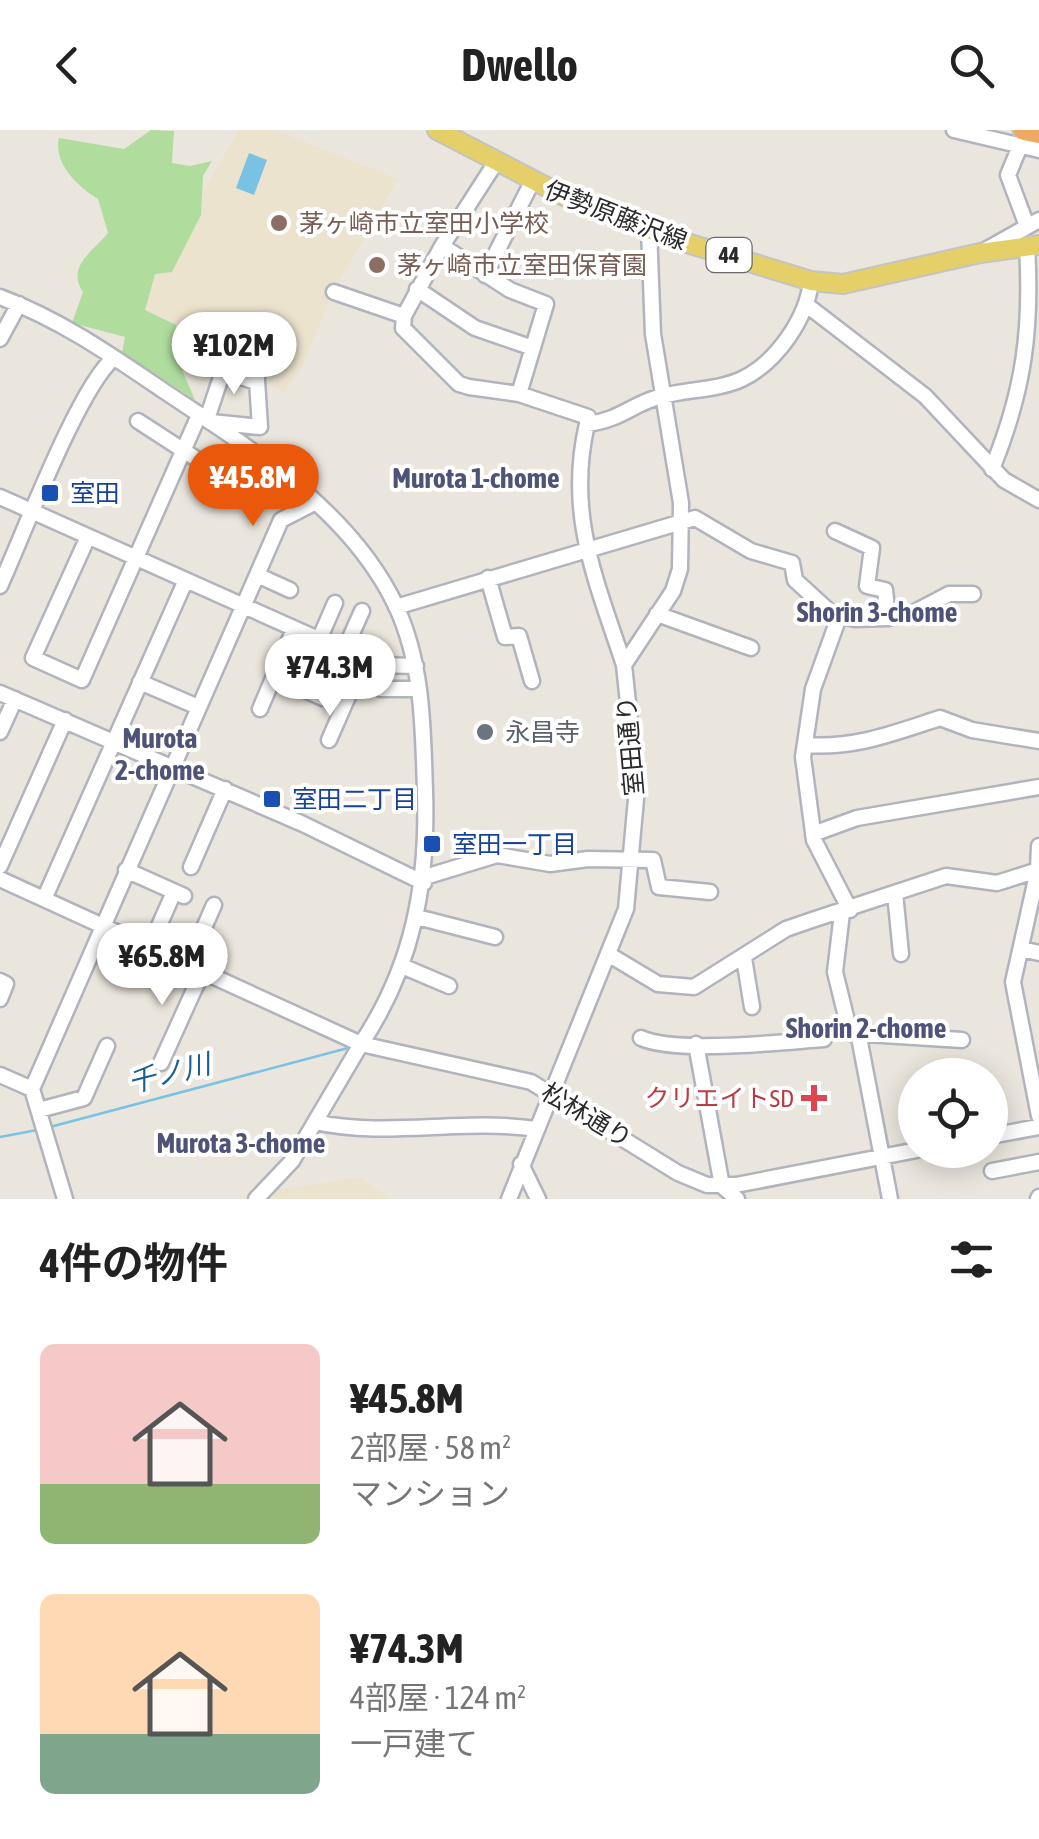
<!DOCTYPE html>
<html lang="ja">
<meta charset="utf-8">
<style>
:root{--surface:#fff;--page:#f2f2f2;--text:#222;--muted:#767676;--accent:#ea580c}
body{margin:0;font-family:"Asap Condensed","Noto Sans JP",sans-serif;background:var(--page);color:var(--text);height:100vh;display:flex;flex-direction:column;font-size:38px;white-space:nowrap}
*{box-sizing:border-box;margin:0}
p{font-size:32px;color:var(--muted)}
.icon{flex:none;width:55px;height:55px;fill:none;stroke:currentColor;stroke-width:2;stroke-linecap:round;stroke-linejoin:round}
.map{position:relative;height:1069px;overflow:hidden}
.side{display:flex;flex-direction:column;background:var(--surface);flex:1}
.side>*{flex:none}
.tools{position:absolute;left:898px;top:928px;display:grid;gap:20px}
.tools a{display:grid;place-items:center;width:110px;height:110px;border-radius:50%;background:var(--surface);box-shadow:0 5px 25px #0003;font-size:50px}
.price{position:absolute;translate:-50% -85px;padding:0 22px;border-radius:35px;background:#fff;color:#222;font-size:32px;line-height:65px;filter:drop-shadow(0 2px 5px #0008)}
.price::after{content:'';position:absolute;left:50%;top:60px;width:30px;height:22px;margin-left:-15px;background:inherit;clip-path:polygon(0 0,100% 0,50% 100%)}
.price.selected{background:var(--accent);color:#fff}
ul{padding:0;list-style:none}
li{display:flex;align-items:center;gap:30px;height:250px;padding:0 40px}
li span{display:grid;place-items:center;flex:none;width:280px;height:200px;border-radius:15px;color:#555}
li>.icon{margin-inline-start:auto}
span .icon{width:120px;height:120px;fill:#fffc;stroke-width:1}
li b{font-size:42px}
h2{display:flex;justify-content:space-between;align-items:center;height:120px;padding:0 40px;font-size:42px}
header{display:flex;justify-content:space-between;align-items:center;height:130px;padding:0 40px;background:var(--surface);font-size:45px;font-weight:700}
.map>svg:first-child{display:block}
.education{fill:#ebe3ce}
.green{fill:#b0dd9e}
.water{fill:#79c2e4}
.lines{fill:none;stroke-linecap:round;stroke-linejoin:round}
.stream{stroke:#79c2e4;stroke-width:2.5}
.minor-casing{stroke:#b1b3bd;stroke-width:19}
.major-casing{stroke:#c3c3c3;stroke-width:22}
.highway-casing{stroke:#c3c3c3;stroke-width:25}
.minor{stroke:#fff;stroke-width:14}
.major{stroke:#e5cf69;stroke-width:18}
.highway{stroke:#f1a863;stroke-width:20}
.education-dot{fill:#8d6e63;stroke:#fff;stroke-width:4}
.transit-dot{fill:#1a4fb4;stroke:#fff;stroke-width:4}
.worship-dot{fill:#6b7280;stroke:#fff;stroke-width:4}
.health-dot{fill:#e0444e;stroke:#fff;stroke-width:4}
.labels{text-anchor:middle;stroke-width:8;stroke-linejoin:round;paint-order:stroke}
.shield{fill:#fff;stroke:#6a6a6a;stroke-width:2.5}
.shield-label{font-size:22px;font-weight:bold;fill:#2a2a2a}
.street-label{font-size:25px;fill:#2a2a2a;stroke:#fff}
.education-label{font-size:25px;fill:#785e54;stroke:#fff;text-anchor:start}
.transit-label{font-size:25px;fill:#164399;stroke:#fff;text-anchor:start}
.worship-label{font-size:25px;fill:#5b616d;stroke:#fff;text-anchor:start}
.health-label{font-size:25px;fill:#be3a42;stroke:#fff;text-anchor:end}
.neighbourhood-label{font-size:28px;font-weight:bold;fill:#4e5377;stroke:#fff}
.water-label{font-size:28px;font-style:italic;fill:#196090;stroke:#fff}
</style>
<header><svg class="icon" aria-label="back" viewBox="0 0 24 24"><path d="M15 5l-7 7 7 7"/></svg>Dwello<svg class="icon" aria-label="search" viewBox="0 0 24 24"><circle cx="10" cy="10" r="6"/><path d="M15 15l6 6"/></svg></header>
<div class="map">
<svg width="1039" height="1069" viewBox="0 0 1039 1069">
<rect width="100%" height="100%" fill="#ebe6dd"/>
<!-- education -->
<path class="education" d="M239,0H275L398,49L331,166L303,236L283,263L259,242L256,231L137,185L158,137Z
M360,1047L390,1069H266L276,1060Z"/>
<!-- green -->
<path class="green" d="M151,0L174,1L172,33L190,36L212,31L203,46L201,85L172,142L155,144L145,180L176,195L173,219L195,270L122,222L125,207L72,193L83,162C66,137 92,122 108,103L98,69C78,57 53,33 59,8L124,19Z"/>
<!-- water -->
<path class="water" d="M249,23L267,30L254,65L236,58Z"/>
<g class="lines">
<!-- stream -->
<path class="stream" d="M50,997L348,918
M0,1007L37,1000"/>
<defs>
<path id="minor" d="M954,0L1039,20
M1020,16L1008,45L1027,96
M496,32L442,116L404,186L403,198L459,254L469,257L519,264L588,287L587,294C621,290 632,274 659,267C685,259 716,261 742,249C777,232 807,188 811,151
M442,116L510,160L546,174L519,264
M980,123L1039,90
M485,145L532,52
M417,159L475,198L533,218
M334,162L404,186
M0,167C61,190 111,225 164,261C249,318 350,379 396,476C423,534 423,598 425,662C428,754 413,836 361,914L531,952L678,1043L707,1055H736L917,1020
M808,176L925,266L1004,350L1039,370
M0,209L19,174
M207,289L223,241L256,252
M138,291L232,352
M211,292L260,297L256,235
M587,294C566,384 596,450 624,535
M992,339C1024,260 1032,200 1027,116
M0,367L376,535L416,536
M835,401L872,418L867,456L885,460L888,488
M87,409L33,528L82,550L199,285
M257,445L290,460
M488,448L505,507L519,506L532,551
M0,456C22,408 79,256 114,228
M396,477L695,388L751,421L792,433L795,450L830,482L854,489L888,488L915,482L949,464H973
M657,484L751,518
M839,487L813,559L803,627L814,710L850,780
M319,510L335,473
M274,546L323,568L362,481
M356,549L381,559H419
M140,552L198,577
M0,563L303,694L424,753
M260,579L294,499
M0,602L15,569
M329,610L364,530
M805,615C854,619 894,603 940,588L972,600L1039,611
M813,704L857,688L1039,657
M1039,716L1038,740L1013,852L1039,986
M0,736L65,590
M191,737L225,659
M126,740L184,766
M425,747L497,725L550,734L588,729L653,730L659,757L710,762
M0,749L361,914L292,1031L256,1069
M895,763L901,824
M45,767L185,452
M842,783L835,842L850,903L962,910
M417,787L495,807
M150,816L174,762
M1021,819L1039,823
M608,824L658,854L694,857L786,799L812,790L946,746L997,753L1038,740
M744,828L752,877
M188,834L214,775
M402,836L449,856
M0,851L6,854L0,869
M858,902L890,1069
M641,908C676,924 782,912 824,909
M696,914L722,1056L737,1069
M161,933L203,840
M0,945L32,959
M39,980L84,968L107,916
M315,992C386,1008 463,988 536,999
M990,1006L1039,997
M521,1034L538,1069
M992,1041L1039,1032
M65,1069L32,959L281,390L314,373
M509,1069L626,779L637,658L624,535L673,461L680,439L681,373L653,204L649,99
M1038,1069L1039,1067"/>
<path id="major" d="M437,0L564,66L674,109L811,151L843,154L980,123L1039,115"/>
<path id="highway" d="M1024,0L1039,3"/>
</defs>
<!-- minor casing -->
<use href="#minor" class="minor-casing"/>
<!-- major casing -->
<use href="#major" class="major-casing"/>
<!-- highway casing -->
<use href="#highway" class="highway-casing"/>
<!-- minor -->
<use href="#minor" class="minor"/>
<!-- major -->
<use href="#major" class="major"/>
<!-- highway -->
<use href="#highway" class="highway"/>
</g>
<!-- markers -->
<g class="education-dot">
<circle cx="279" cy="93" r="10"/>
<circle cx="377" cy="135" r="10"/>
</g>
<g class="transit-dot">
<rect x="40" y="353" width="20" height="20" rx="5"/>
<rect x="262" y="659" width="20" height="20" rx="5"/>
<rect x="422" y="704" width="20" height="20" rx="5"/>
</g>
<circle class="worship-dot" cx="485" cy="602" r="10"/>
<path class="health-dot" d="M809 953h10v10h10v10h-10v10h-10v-10h-10v-10h10z"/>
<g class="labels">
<!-- shield labels -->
<rect class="shield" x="706.5" y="108" width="45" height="34" rx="8"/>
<g class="shield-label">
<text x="729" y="133">44</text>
</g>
<!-- street labels -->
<g class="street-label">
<text transform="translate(616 85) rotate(21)" y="9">伊勢原藤沢線</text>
<text transform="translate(630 616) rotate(-95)" y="9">室田通り</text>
<text transform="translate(587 985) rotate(31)" y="9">松林通り</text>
</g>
<!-- education labels -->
<g class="education-label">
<text x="299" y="102">茅ヶ崎市立室田小学校</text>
<text x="397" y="144">茅ヶ崎市立室田保育園</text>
</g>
<!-- transit labels -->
<g class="transit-label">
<text x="70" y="372">室田</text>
<text x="292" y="678">室田二丁目</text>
<text x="452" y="723">室田一丁目</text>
</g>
<!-- worship labels -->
<g class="worship-label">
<text x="505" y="611">永昌寺</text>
</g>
<!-- health labels -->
<g class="health-label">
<text x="794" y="977">クリエイトSD</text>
</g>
<!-- neighbourhood labels -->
<g class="neighbourhood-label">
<text x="476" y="358">Murota 1-chome</text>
<text x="877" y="492">Shorin 3-chome</text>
<text x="160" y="618">Murota<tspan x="160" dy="32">2-chome</tspan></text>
<text x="866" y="908">Shorin 2-chome</text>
<text x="241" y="1023">Murota 3-chome</text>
</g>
<!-- water labels -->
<g class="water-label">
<text transform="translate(169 943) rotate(-14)" y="10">千ノ川</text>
</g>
</g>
</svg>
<div class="tools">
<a><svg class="icon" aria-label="locate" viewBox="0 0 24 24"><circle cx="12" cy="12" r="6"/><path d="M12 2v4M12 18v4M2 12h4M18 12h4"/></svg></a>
</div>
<b class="price" style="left:234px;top:267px">¥102M</b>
<b class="price selected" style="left:253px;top:399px">¥45.8M</b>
<b class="price" style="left:330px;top:589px">¥74.3M</b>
<b class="price" style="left:162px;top:878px">¥65.8M</b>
</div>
<section class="side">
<h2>4件の物件<svg class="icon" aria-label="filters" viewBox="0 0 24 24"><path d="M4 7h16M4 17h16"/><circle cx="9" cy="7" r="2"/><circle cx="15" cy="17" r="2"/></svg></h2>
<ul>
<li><span style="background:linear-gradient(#f6c9c9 70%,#8fb573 0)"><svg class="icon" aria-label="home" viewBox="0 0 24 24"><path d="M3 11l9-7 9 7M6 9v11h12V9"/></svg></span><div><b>¥45.8M</b><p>2部屋 · 58 m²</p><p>マンション</p></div></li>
<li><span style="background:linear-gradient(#ffd9b3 70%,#7fa58c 0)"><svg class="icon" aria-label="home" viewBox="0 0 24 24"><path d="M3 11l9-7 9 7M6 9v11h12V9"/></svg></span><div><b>¥74.3M</b><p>4部屋 · 124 m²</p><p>一戸建て</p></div></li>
</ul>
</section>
